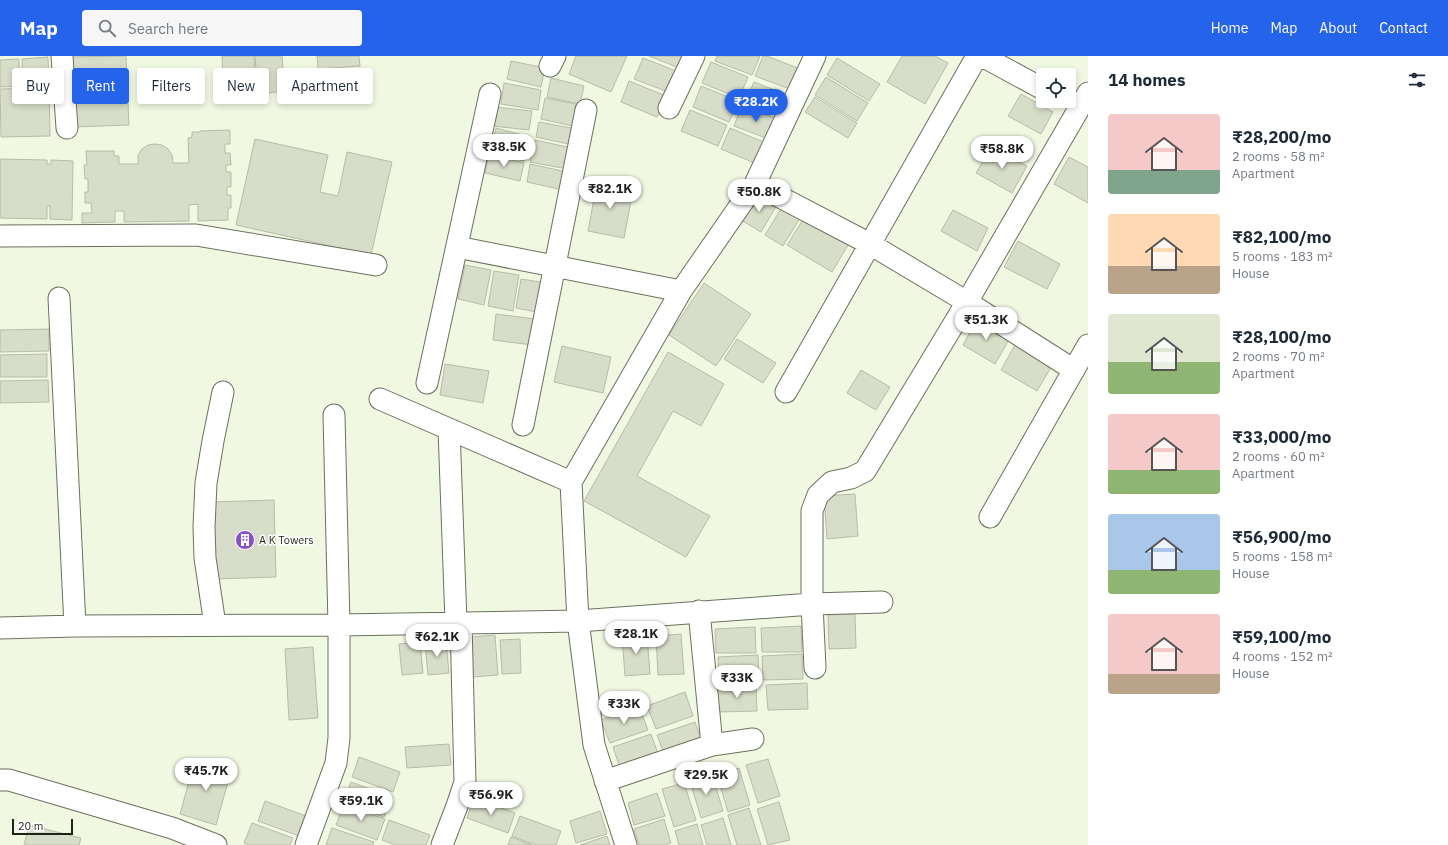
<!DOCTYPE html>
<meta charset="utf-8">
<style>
:root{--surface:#fff;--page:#f6f6f7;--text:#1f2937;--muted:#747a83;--accent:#2563eb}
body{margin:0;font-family:"IBM Plex Sans",sans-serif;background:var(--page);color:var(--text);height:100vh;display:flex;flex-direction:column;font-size:15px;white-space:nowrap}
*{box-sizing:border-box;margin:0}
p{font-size:13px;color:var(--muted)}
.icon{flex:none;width:22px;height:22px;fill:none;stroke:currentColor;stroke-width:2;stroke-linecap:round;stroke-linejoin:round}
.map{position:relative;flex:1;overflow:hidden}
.panel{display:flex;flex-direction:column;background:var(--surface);width:360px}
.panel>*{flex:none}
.banner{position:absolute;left:12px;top:12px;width:380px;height:36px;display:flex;gap:8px}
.tools{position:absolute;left:1036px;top:12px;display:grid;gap:8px}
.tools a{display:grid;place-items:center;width:40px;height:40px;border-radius:4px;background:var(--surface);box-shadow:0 2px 6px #0003;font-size:20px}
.scale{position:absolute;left:12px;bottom:10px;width:61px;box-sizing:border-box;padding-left:4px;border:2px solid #1f221a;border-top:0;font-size:11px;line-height:14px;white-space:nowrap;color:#1f221a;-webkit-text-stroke:3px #fff;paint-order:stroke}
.price{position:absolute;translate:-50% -34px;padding:0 9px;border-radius:14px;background:#fff;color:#222;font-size:13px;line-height:26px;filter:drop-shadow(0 1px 2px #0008)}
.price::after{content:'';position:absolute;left:50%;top:24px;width:12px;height:9px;margin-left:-6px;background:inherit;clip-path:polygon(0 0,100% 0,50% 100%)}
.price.active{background:var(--accent);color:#fff}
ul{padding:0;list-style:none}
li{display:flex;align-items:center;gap:12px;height:100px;padding:0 20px}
li span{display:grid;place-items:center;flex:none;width:112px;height:80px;border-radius:4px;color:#555}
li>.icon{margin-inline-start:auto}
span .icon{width:48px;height:48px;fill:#fffc;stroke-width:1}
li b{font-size:17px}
h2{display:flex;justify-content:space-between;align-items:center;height:48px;padding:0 20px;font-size:17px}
.chip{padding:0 14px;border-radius:4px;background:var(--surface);box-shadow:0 2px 6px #0003;font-size:14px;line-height:36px}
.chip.active{background:var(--accent);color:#fff}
header{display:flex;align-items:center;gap:24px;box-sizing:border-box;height:56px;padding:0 20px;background:var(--accent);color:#fff}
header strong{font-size:19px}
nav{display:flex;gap:22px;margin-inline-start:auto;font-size:14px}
.search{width:280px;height:36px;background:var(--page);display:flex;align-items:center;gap:10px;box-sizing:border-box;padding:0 14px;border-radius:4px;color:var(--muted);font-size:15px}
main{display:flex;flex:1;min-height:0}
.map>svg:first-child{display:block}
.building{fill:#d7ddc8;stroke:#b6bca7}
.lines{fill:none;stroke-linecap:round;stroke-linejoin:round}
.street-casing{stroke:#6b715e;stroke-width:23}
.street{stroke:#fff;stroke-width:21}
.labels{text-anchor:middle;stroke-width:3;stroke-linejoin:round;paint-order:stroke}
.poi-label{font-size:11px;fill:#1f221a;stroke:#fff;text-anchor:start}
</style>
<header>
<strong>Map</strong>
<div class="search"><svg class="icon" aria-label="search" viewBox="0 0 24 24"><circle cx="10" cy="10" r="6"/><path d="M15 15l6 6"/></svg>Search here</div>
<nav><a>Home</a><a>Map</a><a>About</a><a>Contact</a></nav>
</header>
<main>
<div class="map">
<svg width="1088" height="789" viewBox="0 0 1088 789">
<rect width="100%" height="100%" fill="#f1f8e2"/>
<!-- building -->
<path class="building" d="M126,0L129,69L74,71L71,1Z
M222,0H254L256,45L224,46Z
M255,0H282L285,35L258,38Z
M317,0H359L360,10L318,13Z
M576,0H627L611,36L569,18Z
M649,0H683L679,12Z
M717,0H760L752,19L715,5Z
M763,0H767L800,13L792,34L755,20Z
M902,0H935L948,7L925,48L887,26Z
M48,1L49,28L23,29L22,3Z
M643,2L679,16L671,37L634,23Z
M837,2L880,28L869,45L827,19Z
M19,3L20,30L0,31V4Z
M511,5L545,12L541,31L507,23Z
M711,6L748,21L739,42L702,27Z
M826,21L868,47L857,65L815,39Z
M551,22L584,30L580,48L547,41Z
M629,25L666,40L657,61L621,46Z
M754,26L790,40L782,61L745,46Z
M504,27L541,34L538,54L501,48Z
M701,30L738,45L729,66L693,51Z
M49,32L50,80L1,81L0,33Z
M1021,38L1053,56L1041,78L1008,60Z
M815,41L857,67L848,82L805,56Z
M545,42L581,49L577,71L541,63Z
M742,49L779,64L771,84L734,70Z
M495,51L532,55L529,74L493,70Z
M690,54L727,69L718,90L681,75Z
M539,66L576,73L573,89L536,81Z
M496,72L530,81L524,105L490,97Z
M730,72L766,87L757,108L721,93Z
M230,74V88H225V97H230L231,109H226V116H231V131H227V139H231V152H228V164L198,165V148L189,149V165L124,166V155H115V166L82,167V157H92L91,147H85V136H88V123H85L84,109H87L86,95H114V100H119V108H138V99L142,93L148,89L155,88L162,89L168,93L172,99L173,107H189L188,82L192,81V76H200V75Z
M255,83L328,99L320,136L338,140L347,96L392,106L371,199L236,169Z
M535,84L572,92L567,113L530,106Z
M991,91L1027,110L1012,137L976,117Z
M489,99L524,107L520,125L485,117Z
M1069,101L1088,111V147L1054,128Z
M0,103L47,104V108H51V104L73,105L72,164L50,163V150H47V163L0,162Z
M530,108L567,116L563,134L527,126Z
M597,127L633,134L624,182L588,175Z
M757,138L777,149L761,176L741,164Z
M782,151L800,162L783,190L765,179Z
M953,154L988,172L977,195L941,175Z
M804,162L848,189L832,216L787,189Z
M1018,185L1060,208L1047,233L1004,211Z
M465,209L491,214L484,249L458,243Z
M494,215L519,219L513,255L488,250Z
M521,223L547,227L542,257L516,252Z
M704,227L751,258L716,310L669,279Z
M496,258L535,263L532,289L493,284Z
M977,263L1010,282L995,308L963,289Z
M49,273V295L0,296V274Z
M737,283L776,307L763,327L724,303Z
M1016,287L1053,308L1037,335L1001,314Z
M562,290L611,301L603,337L554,326Z
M668,296L724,328L701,370L673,355L637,420L710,460L686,501L584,445Z
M47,298V321H0V299Z
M445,308L489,315L483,347L440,339Z
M861,314L890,331L876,354L847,337Z
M48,324L49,346L0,347V325Z
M855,438L858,480L827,483L824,440Z
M274,444L276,521L216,523L213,446Z
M855,558L856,592L829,593L828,559Z
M801,570L802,596H762L761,572Z
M755,571L756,597H716L715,573Z
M647,578L650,618L625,620L622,580Z
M681,578L684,618L658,619L656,580Z
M495,579L498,619L473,621L470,581Z
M520,583L521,617L502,618L500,584Z
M446,585L449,617L428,619L425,587Z
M420,586L423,617L402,619L399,588Z
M313,591L318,662L289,664L285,593Z
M802,598L803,623L763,624L762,600Z
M758,599L759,624L719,625L718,601Z
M807,627L808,653L768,654L766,629Z
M756,629L757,655L717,656L716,631Z
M685,636L693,660L656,673L647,650Z
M639,651L648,674L610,687L601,664Z
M695,666L703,689L666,703L657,679Z
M651,678L659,701L621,715L613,691Z
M449,688L451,709L407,712L405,691Z
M359,701L400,716L393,736L352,721Z
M768,703L780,740L758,747L746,709Z
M195,704L231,715L216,769L180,758Z
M739,712L750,749L728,756L717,719Z
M712,718L723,755L701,762L690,725Z
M351,726L392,741L384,761L343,746Z
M684,727L696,764L674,771L662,733Z
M657,737L665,760L634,769L628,747Z
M474,742L515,757L508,777L467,762Z
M265,745L306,760L299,780L258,765Z
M779,746L790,784L768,789L757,753Z
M344,749L385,763L377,784L336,769Z
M749,752L761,789H737L728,759Z
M600,755L607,778L576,787L570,765Z
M520,760L561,775L556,789H536L512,780Z
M723,762L731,789H707L701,769Z
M664,763L671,787L663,789H639L634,773Z
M389,764L430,779L426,789H395L382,784Z
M252,767L293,782L290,789H249L244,787Z
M697,768L703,789H679L675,775Z
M29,769L81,782L79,789H24Z
M332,772L374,786L373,789H326Z
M607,780L610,789H580Z
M511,781L532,789H508Z"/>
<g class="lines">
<defs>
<path id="street" d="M62,0L67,72
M982,0L1043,33
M550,10L555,0
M669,52L694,0
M755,128L870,188L967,246L1074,314
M0,180L196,179L376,209
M457,191L681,235
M59,242L75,570
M427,327L490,38
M786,336L977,0
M380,343L571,426
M523,369L586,54
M449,373L456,566
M990,461L1088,289
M215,569L205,502L204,471L206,427L213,385L223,336
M0,572L75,570L339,569L578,565L812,548L882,546
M815,612L812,548V455L818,439L832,426L851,422L865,415L967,246L1088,37
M712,689L753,683
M0,724H9L172,772L216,789
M605,725L712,689L699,555
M306,789L336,707L339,682V569L334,359
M442,789L457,750L465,726L461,566
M626,789L594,689L578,565L571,426L681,235L755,128L815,0"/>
</defs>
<!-- street casing -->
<use href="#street" class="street-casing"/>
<!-- street -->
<use href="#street" class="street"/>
</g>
<!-- icons -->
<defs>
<symbol id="building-disc" viewBox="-11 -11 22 22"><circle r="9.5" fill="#8550c8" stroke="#fff"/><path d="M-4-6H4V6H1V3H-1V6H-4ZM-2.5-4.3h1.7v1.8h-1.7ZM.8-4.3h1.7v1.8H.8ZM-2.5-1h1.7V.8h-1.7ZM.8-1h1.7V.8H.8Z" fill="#fff"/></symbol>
</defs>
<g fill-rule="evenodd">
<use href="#building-disc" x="234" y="473" width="22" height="22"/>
</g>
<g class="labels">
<!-- poi labels -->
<g class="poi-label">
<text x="259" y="488">A K Towers</text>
</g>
</g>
</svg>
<div class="tools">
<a><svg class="icon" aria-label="locate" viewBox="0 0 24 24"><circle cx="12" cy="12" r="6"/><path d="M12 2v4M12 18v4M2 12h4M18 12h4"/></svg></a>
</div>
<div class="scale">20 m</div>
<b class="price active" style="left:756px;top:67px">₹28.2K</b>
<b class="price" style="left:504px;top:112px">₹38.5K</b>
<b class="price" style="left:1002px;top:114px">₹58.8K</b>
<b class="price" style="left:610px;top:154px">₹82.1K</b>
<b class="price" style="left:759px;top:157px">₹50.8K</b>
<b class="price" style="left:986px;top:285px">₹51.3K</b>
<b class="price" style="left:636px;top:599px">₹28.1K</b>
<b class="price" style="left:437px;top:602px">₹62.1K</b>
<b class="price" style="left:737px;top:643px">₹33K</b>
<b class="price" style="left:624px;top:669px">₹33K</b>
<b class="price" style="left:206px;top:736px">₹45.7K</b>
<b class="price" style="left:706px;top:740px">₹29.5K</b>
<b class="price" style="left:491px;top:760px">₹56.9K</b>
<b class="price" style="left:361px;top:766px">₹59.1K</b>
<div class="banner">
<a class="chip">Buy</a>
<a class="chip active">Rent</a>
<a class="chip">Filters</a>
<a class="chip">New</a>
<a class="chip">Apartment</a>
</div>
</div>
<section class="panel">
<h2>14 homes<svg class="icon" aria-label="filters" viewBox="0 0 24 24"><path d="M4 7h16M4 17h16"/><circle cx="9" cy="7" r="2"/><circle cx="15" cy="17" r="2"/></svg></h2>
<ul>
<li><span style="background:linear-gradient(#f6c9c9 70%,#7fa58c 0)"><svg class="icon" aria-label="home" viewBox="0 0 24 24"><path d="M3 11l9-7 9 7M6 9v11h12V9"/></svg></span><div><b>₹28,200/mo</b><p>2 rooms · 58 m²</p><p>Apartment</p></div></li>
<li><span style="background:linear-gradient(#ffd9b3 65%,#b9a48a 0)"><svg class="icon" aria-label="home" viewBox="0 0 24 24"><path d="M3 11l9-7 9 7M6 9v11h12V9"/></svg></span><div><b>₹82,100/mo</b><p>5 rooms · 183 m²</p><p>House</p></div></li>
<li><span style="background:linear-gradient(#dfe7d0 60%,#8fb573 0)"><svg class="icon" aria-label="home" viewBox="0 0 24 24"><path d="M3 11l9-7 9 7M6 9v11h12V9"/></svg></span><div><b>₹28,100/mo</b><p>2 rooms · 70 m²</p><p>Apartment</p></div></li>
<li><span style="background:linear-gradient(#f6c9c9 70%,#8fb573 0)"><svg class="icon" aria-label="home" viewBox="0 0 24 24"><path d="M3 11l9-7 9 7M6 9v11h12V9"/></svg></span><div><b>₹33,000/mo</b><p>2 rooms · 60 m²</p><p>Apartment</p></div></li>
<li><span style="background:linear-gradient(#a9c7e8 70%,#8fb573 0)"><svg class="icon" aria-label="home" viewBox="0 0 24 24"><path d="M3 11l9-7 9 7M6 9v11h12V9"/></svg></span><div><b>₹56,900/mo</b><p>5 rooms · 158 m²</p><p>House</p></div></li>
<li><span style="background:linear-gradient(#f6c9c9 75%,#b9a48a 0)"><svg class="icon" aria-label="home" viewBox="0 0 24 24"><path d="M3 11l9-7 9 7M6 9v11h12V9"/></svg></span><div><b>₹59,100/mo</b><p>4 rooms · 152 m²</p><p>House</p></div></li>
</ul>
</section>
</main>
